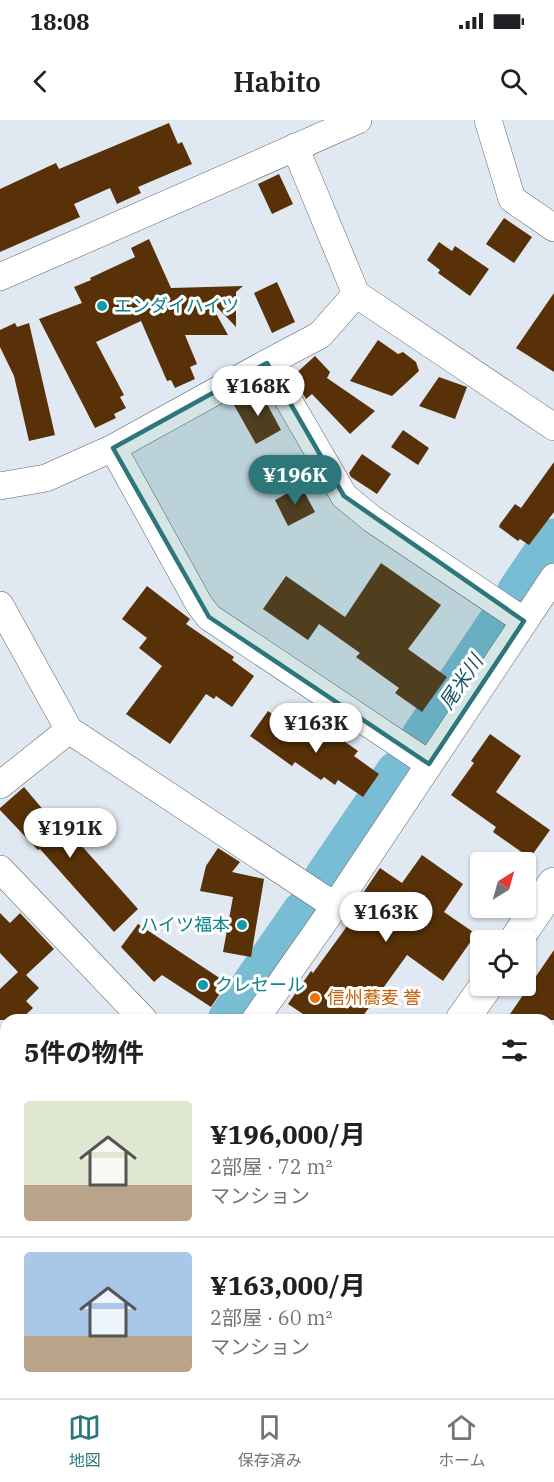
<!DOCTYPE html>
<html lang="ja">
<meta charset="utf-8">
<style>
:root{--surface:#fff;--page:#f6f6f6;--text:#202124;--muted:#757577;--line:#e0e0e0;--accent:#2d777b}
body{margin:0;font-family:"IBM Plex Serif","Noto Sans JP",serif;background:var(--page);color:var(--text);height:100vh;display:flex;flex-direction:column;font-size:22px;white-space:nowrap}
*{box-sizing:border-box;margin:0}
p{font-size:20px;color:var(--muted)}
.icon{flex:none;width:33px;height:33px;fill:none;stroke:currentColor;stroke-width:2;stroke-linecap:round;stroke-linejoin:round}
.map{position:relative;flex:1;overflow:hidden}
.details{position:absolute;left:0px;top:894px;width:555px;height:384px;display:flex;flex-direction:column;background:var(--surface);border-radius:18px 18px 0 0;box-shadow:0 2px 4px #0004}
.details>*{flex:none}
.needle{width:39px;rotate:37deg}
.controls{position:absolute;left:470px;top:732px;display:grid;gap:12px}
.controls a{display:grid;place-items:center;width:66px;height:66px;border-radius:6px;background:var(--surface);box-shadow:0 2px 4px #0004;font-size:30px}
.price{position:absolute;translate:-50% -51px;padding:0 14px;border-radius:21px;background:#fff;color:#222;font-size:20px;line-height:39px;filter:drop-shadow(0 2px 3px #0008)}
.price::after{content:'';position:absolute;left:50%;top:36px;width:18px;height:14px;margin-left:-9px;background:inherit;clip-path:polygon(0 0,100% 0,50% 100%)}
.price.on{background:var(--accent);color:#fff}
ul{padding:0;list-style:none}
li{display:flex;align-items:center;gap:18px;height:150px;padding:0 24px}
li+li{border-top:2px solid var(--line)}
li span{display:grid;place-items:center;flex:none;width:168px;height:120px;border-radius:6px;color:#555}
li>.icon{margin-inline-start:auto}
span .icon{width:72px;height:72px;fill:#fffc;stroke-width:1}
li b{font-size:26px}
h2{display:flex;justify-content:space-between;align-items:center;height:72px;padding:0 24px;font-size:26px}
.status{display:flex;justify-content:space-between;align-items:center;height:42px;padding:0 30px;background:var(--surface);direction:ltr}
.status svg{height:16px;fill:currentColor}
header{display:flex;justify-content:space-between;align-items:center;height:78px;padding:0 24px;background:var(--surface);font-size:27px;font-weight:600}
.dock{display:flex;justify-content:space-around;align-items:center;height:84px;border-top:2px solid var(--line);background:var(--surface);font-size:16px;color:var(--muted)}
.dock a{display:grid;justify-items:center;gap:3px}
.dock .on{color:var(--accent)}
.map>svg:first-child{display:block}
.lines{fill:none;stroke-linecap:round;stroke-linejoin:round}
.river{stroke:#79bdd4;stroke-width:45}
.building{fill:#583108}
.minor-casing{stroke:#5b636a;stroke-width:28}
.tertiary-casing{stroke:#5b636a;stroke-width:34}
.trunk-casing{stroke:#5b636a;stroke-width:34}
.path{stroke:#8b9298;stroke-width:4;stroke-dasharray:4.5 3;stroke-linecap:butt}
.minor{stroke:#fff;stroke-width:27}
.tertiary{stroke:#fff;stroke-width:33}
.trunk{stroke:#fff;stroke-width:33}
.marked{fill:#2d777b;fill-opacity:0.2;stroke:#2d777b;stroke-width:4.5;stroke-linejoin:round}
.culture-dot{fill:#0f9aa8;stroke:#fff;stroke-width:2}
.food-dot{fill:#e8710a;stroke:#fff;stroke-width:2}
.labels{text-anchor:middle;stroke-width:6;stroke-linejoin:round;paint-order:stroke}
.culture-label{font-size:18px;fill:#0d838f;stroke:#fff;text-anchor:start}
.food-label{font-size:18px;fill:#c56008;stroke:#fff;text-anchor:start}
.water-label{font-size:20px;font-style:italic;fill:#1b5465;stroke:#fff}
</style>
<div class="status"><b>18:08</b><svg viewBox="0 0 49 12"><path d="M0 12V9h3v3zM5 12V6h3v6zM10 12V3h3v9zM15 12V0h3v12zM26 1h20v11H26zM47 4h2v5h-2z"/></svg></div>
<header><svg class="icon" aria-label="back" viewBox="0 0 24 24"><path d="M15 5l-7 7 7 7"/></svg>Habito<svg class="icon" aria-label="search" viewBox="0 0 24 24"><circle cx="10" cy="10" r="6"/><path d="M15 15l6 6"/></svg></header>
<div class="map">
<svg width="554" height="1278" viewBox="0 0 554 1278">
<rect width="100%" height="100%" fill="#e0e9f1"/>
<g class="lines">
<!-- river -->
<path class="river" d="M519,473L554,421
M423,618L498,506
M326,759L398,653
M230,900L304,793
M549,1189L554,1192"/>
</g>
<!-- building -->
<path class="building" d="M169,3L178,24L182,22L192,44L138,67L141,73L117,84L110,68L74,84L80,97L0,132V69L56,43L59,49Z
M279,54L293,84L272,94L258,64Z
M504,98L532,117L514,143L486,124Z
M149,119L171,168L243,166L236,172V207L216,186L213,188L228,215H185L197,244L190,247L195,259L175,268L171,260L167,261L141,201L96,222L124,275L120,277L126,288L114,294L116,298L95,308L39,199L82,183L74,167L91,160L90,158L135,137L131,128Z
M439,122L452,131L455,126L489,149L470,176L438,153L440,150L427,140Z
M277,162L295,202L272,213L254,173Z
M554,173V252L516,228Z
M15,203L17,207L29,203L55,315L29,321L14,256L0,227V210Z
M378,220L398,234L403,232L416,242L419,251L392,276L350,261Z
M315,236L330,252L327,258L375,291L350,314L312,274L306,279L293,256Z
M439,257L467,267L455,299L419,286Z
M260,271L281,310L256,324L234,285Z
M403,310L429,328L418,345L391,327Z
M362,334L391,354L377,374L351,357L349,353Z
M554,342V392L529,425L520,419L518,421L499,407L500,404L515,384L521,388Z
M301,366L315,392L288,406L275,380Z
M381,443L441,485L408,529L447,557L422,592L395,573L399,568L356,537L360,533L319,504L308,520L263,489L286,456L345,497Z
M147,466L190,499L186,504L234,537L232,540L254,556L232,587L216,576L214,579L206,574L170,624L126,594L162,546L139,528L147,518L122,499Z
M268,591L315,626L327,609L358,631L354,636L379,654L363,677L338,660L335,665L324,657L321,660L295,642L292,646L250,616Z
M490,614L521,636L496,672L550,710L530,738L493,712L496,707L451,675L474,643L471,641Z
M24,667L45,692L47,690L70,717L72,715L138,789L114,812L40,729L38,730L0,690V688Z
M218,728L240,742L232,752L264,759L251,837L223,832L233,777L200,771L206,746Z
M422,735L463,764L444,792L476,814L443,861L407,835L360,900H312L288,884L311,851L313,853L353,798L348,795L380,748L402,763Z
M0,793L10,803L20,793L54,829L26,855L39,868L26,881L33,888L20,900H0V869L18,852L0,833Z
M138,804L227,863L211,887L162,855L154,862L121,827Z
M554,830V900H506Z"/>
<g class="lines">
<defs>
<path id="minor" d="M488,0L512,79L554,108
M295,27L356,174L554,307
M0,157L358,0
M267,243L344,376L372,399L524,501
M113,328L199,484L209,497L429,644
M0,366L46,358L113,328L267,243L320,215L356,174
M0,485L69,610L335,786
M0,665L69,610
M0,749L144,900
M255,900L335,786L554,457
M549,1086L554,1078
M549,1211L554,1214"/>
<path id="tertiary" d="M516,820L554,764
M462,900L486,866
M209,1278L213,1272"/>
<path id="trunk" d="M0,1056L6,1061
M293,1272L302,1278"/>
</defs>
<!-- minor casing -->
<use href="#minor" class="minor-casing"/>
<!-- tertiary casing -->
<use href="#tertiary" class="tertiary-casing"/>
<!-- trunk casing -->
<use href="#trunk" class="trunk-casing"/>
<!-- path -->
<path class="path" d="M0,1124L6,1129
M5,1143L6,1142
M114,1278L118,1272
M145,1278L149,1272
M161,1278L165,1272"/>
<!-- minor -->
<use href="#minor" class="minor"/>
<!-- tertiary -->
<use href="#tertiary" class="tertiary"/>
<!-- trunk -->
<use href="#trunk" class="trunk"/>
</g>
<!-- marked area -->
<path class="marked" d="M267,243L344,376L524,501L429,644L209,497L113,328Z"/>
<!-- markers -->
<g class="culture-dot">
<circle cx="102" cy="186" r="6"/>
<circle cx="242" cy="805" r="6"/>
<circle cx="203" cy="865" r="6"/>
</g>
<circle class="food-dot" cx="315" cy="878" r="6"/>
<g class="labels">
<!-- culture labels -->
<g class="culture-label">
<text x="114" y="192">エンダイハイツ</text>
<text x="230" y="811" text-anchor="end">ハイツ福本</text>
<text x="215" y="871">クレセール</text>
</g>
<!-- food labels -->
<g class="food-label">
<text x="327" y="884">信州蕎麦 誉</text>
</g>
<!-- water labels -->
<g class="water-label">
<text transform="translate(461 562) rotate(-56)" y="7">尾米川</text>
</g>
</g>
</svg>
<div class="controls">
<a><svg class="needle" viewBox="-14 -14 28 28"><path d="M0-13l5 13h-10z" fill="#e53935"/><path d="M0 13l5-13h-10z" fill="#757577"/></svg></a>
<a><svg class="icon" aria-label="locate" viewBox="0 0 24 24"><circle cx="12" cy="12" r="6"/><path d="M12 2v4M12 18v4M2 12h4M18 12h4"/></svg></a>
</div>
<b class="price" style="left:258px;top:297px">¥168K</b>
<b class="price on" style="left:295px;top:386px">¥196K</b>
<b class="price" style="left:316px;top:634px">¥163K</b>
<b class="price" style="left:70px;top:739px">¥191K</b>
<b class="price" style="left:386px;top:823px">¥163K</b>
<section class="details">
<h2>5件の物件<svg class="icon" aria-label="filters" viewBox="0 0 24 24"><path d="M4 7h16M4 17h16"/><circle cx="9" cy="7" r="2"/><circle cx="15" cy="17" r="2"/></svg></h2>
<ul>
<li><span style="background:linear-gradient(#dfe7d0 70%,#b9a48a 0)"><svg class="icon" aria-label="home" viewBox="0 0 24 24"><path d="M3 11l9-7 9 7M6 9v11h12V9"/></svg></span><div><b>¥196,000/月</b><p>2部屋 · 72 m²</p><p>マンション</p></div></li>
<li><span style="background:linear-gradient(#a9c7e8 70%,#b9a48a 0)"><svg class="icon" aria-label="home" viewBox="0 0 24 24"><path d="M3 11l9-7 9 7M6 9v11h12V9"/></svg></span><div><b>¥163,000/月</b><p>2部屋 · 60 m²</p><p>マンション</p></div></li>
</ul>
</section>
</div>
<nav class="dock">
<a class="on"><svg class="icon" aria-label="map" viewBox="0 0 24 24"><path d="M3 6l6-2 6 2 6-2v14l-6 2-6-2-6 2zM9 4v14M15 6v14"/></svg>地図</a>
<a><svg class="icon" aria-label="saved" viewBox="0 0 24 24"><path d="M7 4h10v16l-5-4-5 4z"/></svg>保存済み</a>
<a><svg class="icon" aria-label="home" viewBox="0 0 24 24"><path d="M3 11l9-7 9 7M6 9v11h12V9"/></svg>ホーム</a>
</nav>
